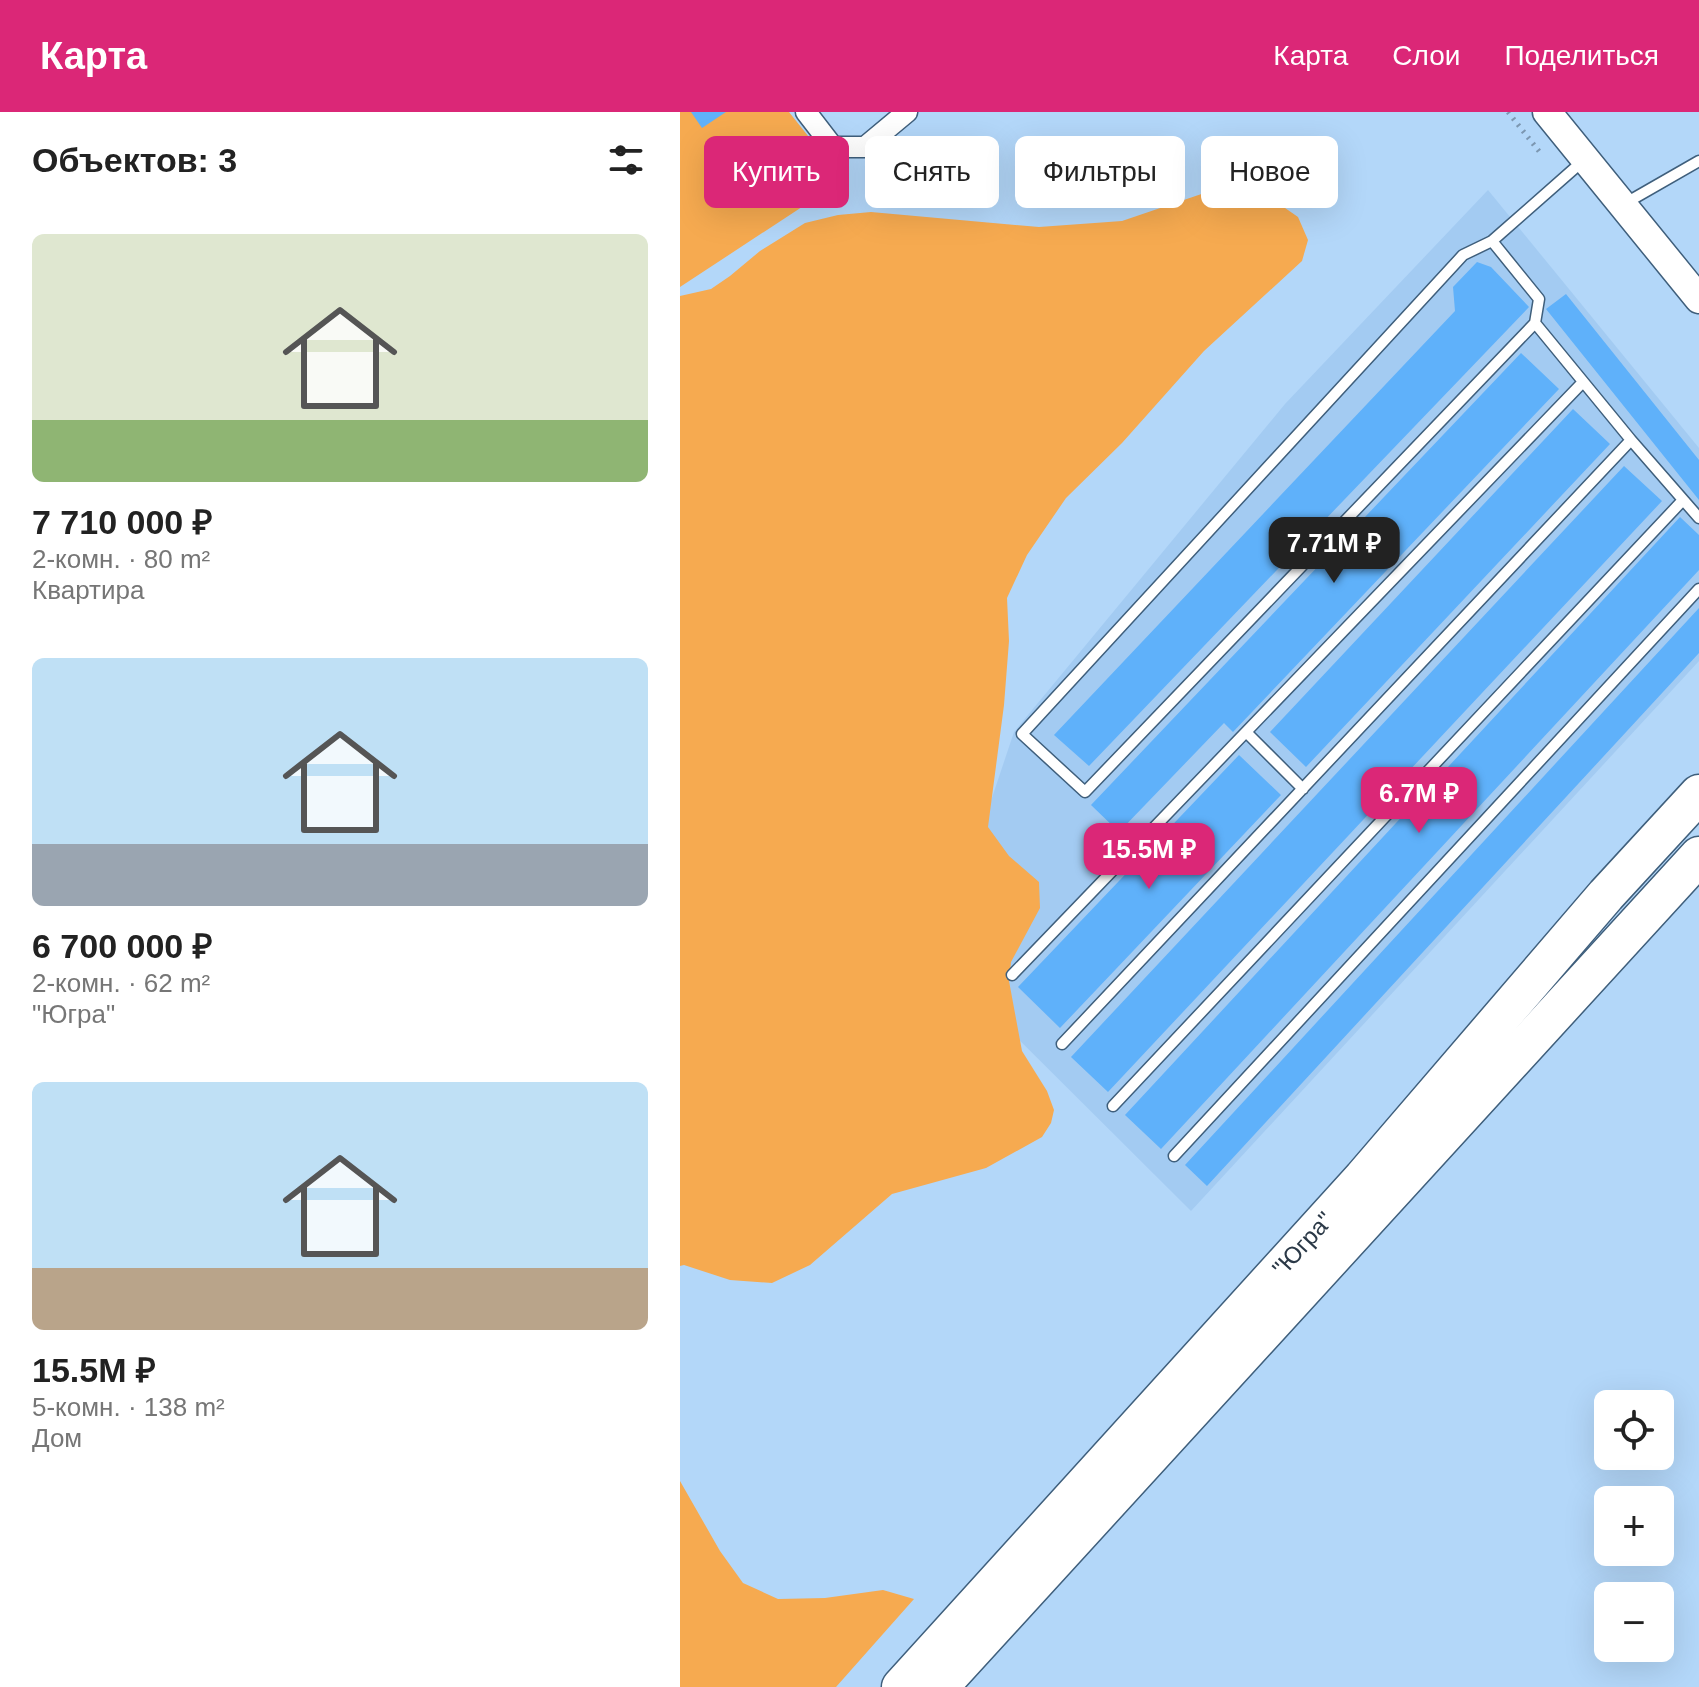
<!DOCTYPE html>
<html lang="ru">
<meta charset="utf-8">
<style>
:root{--surface:#fff;--page:#f2f2f2;--text:#222;--muted:#767676;--accent:#db2777}
body{margin:0;font-family:Helvetica,sans-serif;background:var(--page);color:var(--text);height:100vh;display:flex;flex-direction:column;font-size:30px;white-space:nowrap}
*{box-sizing:border-box;margin:0}
p{font-size:26px;color:var(--muted)}
.icon{flex:none;width:44px;height:44px;fill:none;stroke:currentColor;stroke-width:2;stroke-linecap:round;stroke-linejoin:round}
.map{position:relative;flex:1;overflow:hidden}
.panel{display:flex;flex-direction:column;background:var(--surface);width:680px}
.panel>*{flex:none}
.top-card{position:absolute;left:24px;top:24px;width:760px;height:72px;display:flex;gap:16px}
.fabs{position:absolute;left:914px;top:1278px;display:grid;gap:16px}
.fabs a{display:grid;place-items:center;width:80px;height:80px;border-radius:12px;background:var(--surface);box-shadow:0 8px 32px #0002;font-size:40px}
.price{position:absolute;translate:-50% -68px;padding:0 18px;border-radius:16px;background:var(--accent);color:#fff;font-size:26px;line-height:52px;filter:drop-shadow(0 2px 4px #0008)}
.price::after{content:'';position:absolute;left:50%;top:48px;width:24px;height:18px;margin-left:-12px;background:inherit;clip-path:polygon(0 0,100% 0,50% 100%)}
.price.active{background:#222;color:#fff}
ul{padding:0;list-style:none}
li{display:grid;align-content:center;gap:16px;height:424px;padding:0 32px}
li span{display:grid;place-items:center;height:248px;border-radius:12px;color:#555}
li>.icon{margin-inline-start:auto}
span .icon{width:144px;height:144px;fill:#fffc;stroke-width:1}
li b{font-size:34px}
h2{display:flex;justify-content:space-between;align-items:center;height:96px;padding:0 32px;font-size:34px}
.pill{padding:0 28px;border-radius:12px;background:var(--surface);box-shadow:0 8px 32px #0002;font-size:28px;line-height:72px}
.pill.active{background:var(--accent);color:#fff}
header{display:flex;align-items:center;gap:48px;box-sizing:border-box;height:112px;padding:0 40px;background:var(--accent);color:#fff}
header strong{font-size:38px}
nav{display:flex;gap:44px;margin-inline-start:auto;font-size:28px}
main{display:flex;flex:1;min-height:0}
.map>svg:first-child{display:block}
.built{fill:#a3cbf2}
.green{fill:#f6aa50}
.building{fill:#5fb1fa}
.lines{fill:none;stroke-linecap:round;stroke-linejoin:round}
.lane-casing{stroke:#3f5f7c;stroke-width:13}
.street-casing{stroke:#3f5f7c;stroke-width:23}
.secondary-casing{stroke:#3f5f7c;stroke-width:31}
.highway-casing{stroke:#3f5f7c;stroke-width:41}
.path{stroke:#7c97b1;stroke-width:5;stroke-dasharray:2 6;stroke-linecap:butt}
.lane{stroke:#fff;stroke-width:10}
.street{stroke:#fff;stroke-width:20}
.secondary{stroke:#fff;stroke-width:28}
.highway{stroke:#fff;stroke-width:38}
.labels{text-anchor:middle;stroke-width:8;stroke-linejoin:round;paint-order:stroke}
.street-label{font-size:24px;fill:#2b3947;stroke:#b3d7f9}
</style>
<header>
<strong>Карта</strong>
<nav><a>Карта</a><a>Слои</a><a>Поделиться</a></nav>
</header>
<main>
<section class="panel">
<h2>Объектов: 3<svg class="icon" aria-label="filters" viewBox="0 0 24 24"><path d="M4 7h16M4 17h16"/><circle cx="9" cy="7" r="2"/><circle cx="15" cy="17" r="2"/></svg></h2>
<ul>
<li><span style="background:linear-gradient(#dfe7d0 75%,#8fb573 0)"><svg class="icon" aria-label="home" viewBox="0 0 24 24"><path d="M3 11l9-7 9 7M6 9v11h12V9"/></svg></span><div><b>7 710 000 ₽</b><p>2-комн. · 80 m²</p><p>Квартира</p></div></li>
<li><span style="background:linear-gradient(#bfe0f5 75%,#9aa5b1 0)"><svg class="icon" aria-label="home" viewBox="0 0 24 24"><path d="M3 11l9-7 9 7M6 9v11h12V9"/></svg></span><div><b>6 700 000 ₽</b><p>2-комн. · 62 m²</p><p>&quot;Югра&quot;</p></div></li>
<li><span style="background:linear-gradient(#bfe0f5 75%,#b9a48a 0)"><svg class="icon" aria-label="home" viewBox="0 0 24 24"><path d="M3 11l9-7 9 7M6 9v11h12V9"/></svg></span><div><b>15.5M ₽</b><p>5-комн. · 138 m²</p><p>Дом</p></div></li>
</ul>
</section>
<div class="map">
<svg width="1019" height="1575" viewBox="0 0 1019 1575">
<rect width="100%" height="100%" fill="#b3d7f9"/>
<!-- built -->
<path class="built" d="M808,78L1019,336V549L511,1099L258,847L334,620L605,292Z"/>
<!-- green -->
<path class="green" d="M0,0H109L163,68L0,175Z
M545,74L588,84L618,105L628,128L622,149L524,239L442,331L386,386L347,443L327,486L329,529L324,593L308,715L329,744L359,770L360,796L331,850L329,869L342,939L367,979L374,998L371,1011L362,1025L306,1056L212,1082L130,1153L92,1171L50,1168L4,1153L0,1154V184L31,177L50,164L80,139L125,111L158,103L191,100L359,115L442,109Z
M0,1369L40,1439L63,1471L98,1487L145,1486L203,1478L234,1487L156,1575H0Z"/>
<!-- building -->
<path class="building" d="M11,0H46L22,16Z
M141,56L148,67L114,90L106,78Z
M797,150L811,155L849,195L409,654L374,623L775,199L773,175Z
M886,182L1019,348V388L866,197Z
M841,241L879,277L553,620L544,611L439,720L411,693Z
M893,297L930,332L626,655L590,620Z
M944,354L982,389L428,980L391,945Z
M1000,405L1019,423V458L481,1037L445,1003Z
M1019,496V541L527,1074L505,1053Z
M559,643L601,683L380,916L338,875Z"/>
<g class="lines">
<defs>
<path id="lane" d="M944,92L1019,49
M812,129L904,48
M855,211L405,680L342,622L783,143L812,129L859,187L855,211L951,328L1019,406
M566,620L623,677
M332,863L903,270
M382,932L951,328
M433,994L1003,388
M494,1044L1019,477"/>
<path id="street" d="M126,0L153,35H185L227,0"/>
<path id="secondary" d="M867,0L1019,187"/>
<g id="highway">
<path id="s1" d="M221,1575L683,1066L926,783L1019,682"/>
<path d="M259,1575L1019,744"/>
</g>
</defs>
<!-- lane casing -->
<use href="#lane" class="lane-casing"/>
<!-- street casing -->
<use href="#street" class="street-casing"/>
<!-- secondary casing -->
<use href="#secondary" class="secondary-casing"/>
<!-- highway casing -->
<use href="#highway" class="highway-casing"/>
<!-- path -->
<path class="path" d="M828,0L862,43"/>
<!-- lane -->
<use href="#lane" class="lane"/>
<!-- street -->
<use href="#street" class="street"/>
<!-- secondary -->
<use href="#secondary" class="secondary"/>
<!-- highway -->
<use href="#highway" class="highway"/>
</g>
<g class="labels">
<!-- street labels -->
<g class="street-label">
<text dy="8" stroke="none"><textPath href="#s1" startOffset="598">"Югра"</textPath></text>
</g>
</g>
</svg>
<div class="fabs">
<a><svg class="icon" aria-label="locate" viewBox="0 0 24 24"><circle cx="12" cy="12" r="6"/><path d="M12 2v4M12 18v4M2 12h4M18 12h4"/></svg></a>
<a>+</a>
<a>−</a>
</div>
<b class="price active" style="left:654px;top:473px">7.71M ₽</b>
<b class="price" style="left:739px;top:723px">6.7M ₽</b>
<b class="price" style="left:469px;top:779px">15.5M ₽</b>
<div class="top-card">
<a class="pill active">Купить</a>
<a class="pill">Снять</a>
<a class="pill">Фильтры</a>
<a class="pill">Новое</a>
</div>
</div>
</main>
